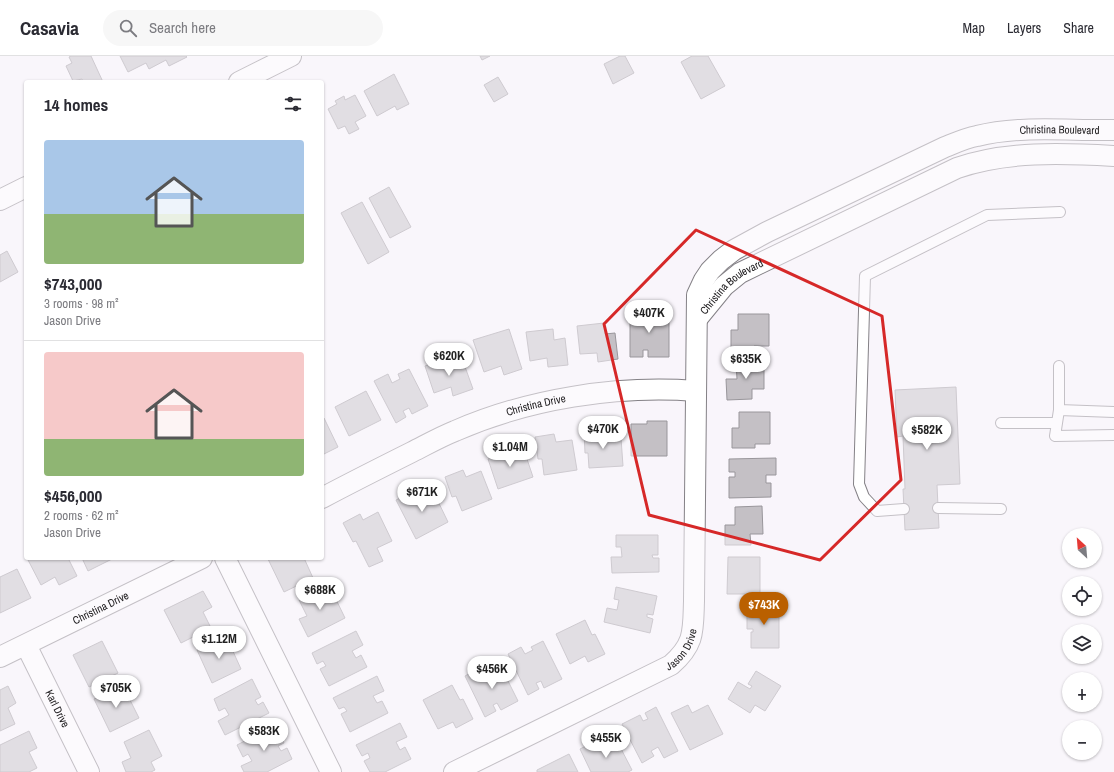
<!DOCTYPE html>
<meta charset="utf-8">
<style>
:root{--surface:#fff;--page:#f7f7f7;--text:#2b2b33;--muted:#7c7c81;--line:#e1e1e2;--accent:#ba6000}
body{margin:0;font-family:"Archivo Narrow",sans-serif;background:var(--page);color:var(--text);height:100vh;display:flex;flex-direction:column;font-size:15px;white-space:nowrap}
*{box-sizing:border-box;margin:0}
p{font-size:13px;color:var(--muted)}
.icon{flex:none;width:22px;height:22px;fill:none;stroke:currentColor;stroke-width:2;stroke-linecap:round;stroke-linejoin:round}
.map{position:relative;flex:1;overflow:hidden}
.side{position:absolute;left:24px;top:24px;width:300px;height:480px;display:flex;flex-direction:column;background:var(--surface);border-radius:4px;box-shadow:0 1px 3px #0004}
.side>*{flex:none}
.needle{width:26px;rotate:334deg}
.buttons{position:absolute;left:1062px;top:472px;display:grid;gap:8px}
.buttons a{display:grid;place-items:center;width:40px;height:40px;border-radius:50%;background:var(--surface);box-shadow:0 1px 3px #0004;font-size:20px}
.price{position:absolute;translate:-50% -34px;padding:0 9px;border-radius:14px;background:#fff;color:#222;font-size:13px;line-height:26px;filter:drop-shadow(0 1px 2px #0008)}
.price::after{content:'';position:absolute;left:50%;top:24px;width:12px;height:9px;margin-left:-6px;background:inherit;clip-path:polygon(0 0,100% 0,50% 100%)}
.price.on{background:var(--accent);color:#fff}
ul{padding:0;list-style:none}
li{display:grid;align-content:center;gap:8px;height:212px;padding:0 20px}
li+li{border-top:1px solid var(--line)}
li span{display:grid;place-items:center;height:124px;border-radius:4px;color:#555}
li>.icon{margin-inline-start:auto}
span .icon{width:72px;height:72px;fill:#fffc;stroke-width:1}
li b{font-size:17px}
h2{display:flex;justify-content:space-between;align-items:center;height:48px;padding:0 20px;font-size:17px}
header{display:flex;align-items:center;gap:24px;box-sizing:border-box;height:56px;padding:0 20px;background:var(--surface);border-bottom:1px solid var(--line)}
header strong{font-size:19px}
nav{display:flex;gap:22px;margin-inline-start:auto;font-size:14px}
.search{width:280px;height:36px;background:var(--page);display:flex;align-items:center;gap:10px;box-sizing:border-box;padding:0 14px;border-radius:22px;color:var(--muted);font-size:15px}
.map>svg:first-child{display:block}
.building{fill:#c4c0c5;stroke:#99969b}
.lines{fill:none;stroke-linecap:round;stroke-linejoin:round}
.service-casing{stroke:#848186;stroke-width:12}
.minor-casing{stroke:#848186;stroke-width:22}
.service{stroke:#fff;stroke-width:10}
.minor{stroke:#fff;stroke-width:20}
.marked{fill:none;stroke:#d62828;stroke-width:3;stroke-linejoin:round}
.labels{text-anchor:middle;stroke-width:3;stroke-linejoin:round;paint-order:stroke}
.street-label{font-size:11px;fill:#1d1b1d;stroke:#fff}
</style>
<header>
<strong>Casavia</strong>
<div class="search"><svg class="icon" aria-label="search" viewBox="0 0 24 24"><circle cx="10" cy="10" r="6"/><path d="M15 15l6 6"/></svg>Search here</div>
<nav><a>Map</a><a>Layers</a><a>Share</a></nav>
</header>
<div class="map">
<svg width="1114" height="716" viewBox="0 0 1114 716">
<rect width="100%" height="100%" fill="#f9f5fb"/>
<!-- building -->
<path class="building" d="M71,0H91L103,26H83L82,23L73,25L66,10L72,7L69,1Z
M120,0H186L187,1L169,10L166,4L149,13L146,7L128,16Z
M480,0H490L482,4Z
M620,0H625L634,17L613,28L604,8Z
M692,0H708L725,30L701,43L681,6Z
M394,18L409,48L397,54L395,50L377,60L364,35Z
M498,21L508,38L494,46L484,29Z
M355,39L366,60L355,66L359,73L349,78L345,70L338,73L328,53L337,48L335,45L344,40L345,44Z
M389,131L411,171L390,182L369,142Z
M362,146L389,196L368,208L341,157Z
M7,195L18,216L0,226V199Z
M630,253H647V263H655V258H669V301H648V294H643V301H630Z
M738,258H769V290H754V294L731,295V274H738Z
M604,267L605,278L615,277L618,303L598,306L597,297L580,298L577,270Z
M509,273L522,313L504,319L501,310L484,316L473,284Z
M553,273L554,284L565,282L568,309L548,311L547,302L530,305L526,276Z
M451,301L454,311L464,308L473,333L453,340L451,331L434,337L425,310Z
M736,305H764V333H752V343L727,344L726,323H737Z
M409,313L428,350L412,358L409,352L403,355L406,361L396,367L374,325L388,318L392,327L400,323L398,318Z
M956,331L960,428L937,429L939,472L905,474L903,433H905L903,380L897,381L895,334Z
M366,335L381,364L349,380L335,351Z
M739,356H770V388H755V392H732V372H739Z
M324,362L338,391L322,399V363Z
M647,365H667V400H631V368H647Z
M604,374L605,383L621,382L623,410L589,412L588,397H585L584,375Z
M554,378L556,386L572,384L577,414L544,419L542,403H538L535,381Z
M523,391L533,421L498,433L488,403Z
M776,402V419H766V427H771V441L729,442V421H735V416H729V403Z
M463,414L466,421L481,415L492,443L462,455L456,440L452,441L445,421Z
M433,435L448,466L416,483L396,444L413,436L417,444Z
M762,450L763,478H750L751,489H725V469H735V451Z
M378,456L392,485L377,492L383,505L369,511L356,485L353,486L343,467L360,458L363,464Z
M616,479H658V499H652L653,502H659V516L612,517L611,501H622L621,491H616Z
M728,501H760V538H727Z
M27,502H68L77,520L59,529L55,521L41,529Z
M82,502H114L88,515Z
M270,502H304L313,522L284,536L268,503Z
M17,513L31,542L0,557V521Z
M329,529L345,562L308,581L299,563L307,560L299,544Z
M616,531L657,540L653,559L647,558V561L653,563L650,577L604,566L607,552L617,554L619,544L614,543Z
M203,535L212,551L203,556L211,572L181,587L164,554Z
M747,550H779V592H751V576H753V573H747Z
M585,564L592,579L595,578L605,598L588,606L585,600L570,608L556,578Z
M356,575L363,589L352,595L356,602L361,599L367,611L329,630L320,613L326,610L323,605L317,608L312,597Z
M226,580L241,613L212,627L197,594Z
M102,585L118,617L89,631L73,599Z
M543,585L562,623L544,632L541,625L536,627L539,633L528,639L508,598L521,591L525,598L533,594L531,591Z
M499,607L518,645L501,654L497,647L493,649L496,655L485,661L465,620L478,613L481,620L489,616L488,613Z
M756,615L781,630L765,655L755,649L750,657L728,643L738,626L750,633L752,630L748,628Z
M377,620L384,635L373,640L377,647L382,645L388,657L350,676L341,658L347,655L344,651L339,653L333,642Z
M252,623L261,641L255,644L258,649L263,646L269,657L225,679L218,665L229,659L225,652L219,655L214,643Z
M452,629L460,644L463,643L473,663L456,672L453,666L438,673L423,644Z
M8,630L16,647L8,652L15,668L0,675V634Z
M123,630L139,662L110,676L94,643Z
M688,649L692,657L708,649L723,678L690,694L671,657Z
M656,651L678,695L664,702L658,691L651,695L654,700L642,707L622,668L640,659L643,665L648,663L645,657Z
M400,667L407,681L396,686L400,694L405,691L411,703L385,716H370L364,705L370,702L368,697L362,700L356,689Z
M276,669L284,687L278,690L281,695L287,692L292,703L267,716H244L241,710L252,705L248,698L243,701L237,689Z
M149,674L162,700L151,706L155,714L151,716H126L122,706L131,702L124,686Z
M29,675L37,692L29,696L37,712L29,716H0V689Z
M596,685L601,694L617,685L632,714L628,716H591L580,693Z
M569,698L578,716H537V714Z"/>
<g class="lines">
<defs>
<path id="service" d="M1059,310V354L1055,380L1114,379
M1059,354L1114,356
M1001,367H1057
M938,452L1001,453
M904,453L877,455L864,441L859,428L865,220L987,159L1060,156"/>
<g id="minor">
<path d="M239,26L291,0"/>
<path d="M0,144L26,131"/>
<path id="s1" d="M697,263L724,230L740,217L957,112C1006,95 1062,97 1114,100"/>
<path id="s2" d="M322,442C352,426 382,411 412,396C426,389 440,381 455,375C528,343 616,329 696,335"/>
<path d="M225,502L331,716"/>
<path id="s3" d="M26,589L89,716"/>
<path id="s4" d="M0,601L202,502"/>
<path id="s5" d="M454,716L671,609C695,588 693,575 694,545L697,239L704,224L710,215L721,204L734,194L767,176L945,91C955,87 966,82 977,80C1021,69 1069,75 1114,74"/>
</g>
</defs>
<!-- service casing -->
<use href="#service" class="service-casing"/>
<!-- minor casing -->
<use href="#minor" class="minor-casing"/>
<!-- service -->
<use href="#service" class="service"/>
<!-- minor -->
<use href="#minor" class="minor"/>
</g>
<!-- marked area -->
<path d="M0 0H1114V716H0ZM696,174L882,260L901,424L820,504L649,459L604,268Z" fill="#f9f5fb" fill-opacity=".55" fill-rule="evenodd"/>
<path class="marked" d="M696,174L882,260L901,424L820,504L649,459L604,268Z"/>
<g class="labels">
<!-- street labels -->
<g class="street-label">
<text dy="4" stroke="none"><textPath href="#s5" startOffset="1030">Christina Boulevard</textPath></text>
<text dy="4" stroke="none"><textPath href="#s1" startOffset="48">Christina Boulevard</textPath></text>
<text dy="4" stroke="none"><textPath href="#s2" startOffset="234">Christina Drive</textPath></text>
<text dy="4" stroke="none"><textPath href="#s4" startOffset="112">Christina Drive</textPath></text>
<text dy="4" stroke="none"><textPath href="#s5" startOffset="261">Jason Drive</textPath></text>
<text dy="4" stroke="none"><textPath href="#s3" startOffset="71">Karl Drive</textPath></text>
</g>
</g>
</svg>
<div class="buttons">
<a><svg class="needle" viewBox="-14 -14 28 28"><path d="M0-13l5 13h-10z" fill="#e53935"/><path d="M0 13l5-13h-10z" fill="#7c7c81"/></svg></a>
<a><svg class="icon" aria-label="locate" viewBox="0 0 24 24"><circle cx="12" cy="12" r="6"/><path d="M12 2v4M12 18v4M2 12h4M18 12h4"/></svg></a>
<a><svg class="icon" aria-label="layers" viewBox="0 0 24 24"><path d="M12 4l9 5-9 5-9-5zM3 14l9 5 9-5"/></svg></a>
<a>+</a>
<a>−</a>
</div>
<b class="price" style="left:649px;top:278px">$407K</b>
<b class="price" style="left:449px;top:321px">$620K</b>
<b class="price" style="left:746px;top:324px">$635K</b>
<b class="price" style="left:603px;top:394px">$470K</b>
<b class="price" style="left:927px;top:395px">$582K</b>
<b class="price" style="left:510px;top:412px">$1.04M</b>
<b class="price" style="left:422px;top:457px">$671K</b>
<b class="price" style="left:320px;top:555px">$688K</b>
<b class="price on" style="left:764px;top:570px">$743K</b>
<b class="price" style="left:219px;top:604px">$1.12M</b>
<b class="price" style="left:492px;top:634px">$456K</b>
<b class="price" style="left:116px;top:653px">$705K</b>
<b class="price" style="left:264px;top:696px">$583K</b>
<b class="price" style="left:606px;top:703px">$455K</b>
<section class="side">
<h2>14 homes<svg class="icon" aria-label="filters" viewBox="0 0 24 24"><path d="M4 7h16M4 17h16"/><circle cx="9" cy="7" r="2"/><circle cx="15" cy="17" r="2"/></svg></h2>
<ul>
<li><span style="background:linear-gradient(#a9c7e8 60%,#8fb573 0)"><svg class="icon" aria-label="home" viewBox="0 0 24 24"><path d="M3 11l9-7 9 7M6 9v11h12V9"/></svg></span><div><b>$743,000</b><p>3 rooms · 98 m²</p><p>Jason Drive</p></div></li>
<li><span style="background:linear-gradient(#f6c9c9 70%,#8fb573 0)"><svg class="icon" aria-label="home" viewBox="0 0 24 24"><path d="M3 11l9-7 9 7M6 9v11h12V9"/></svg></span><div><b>$456,000</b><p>2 rooms · 62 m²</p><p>Jason Drive</p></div></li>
</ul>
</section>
</div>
